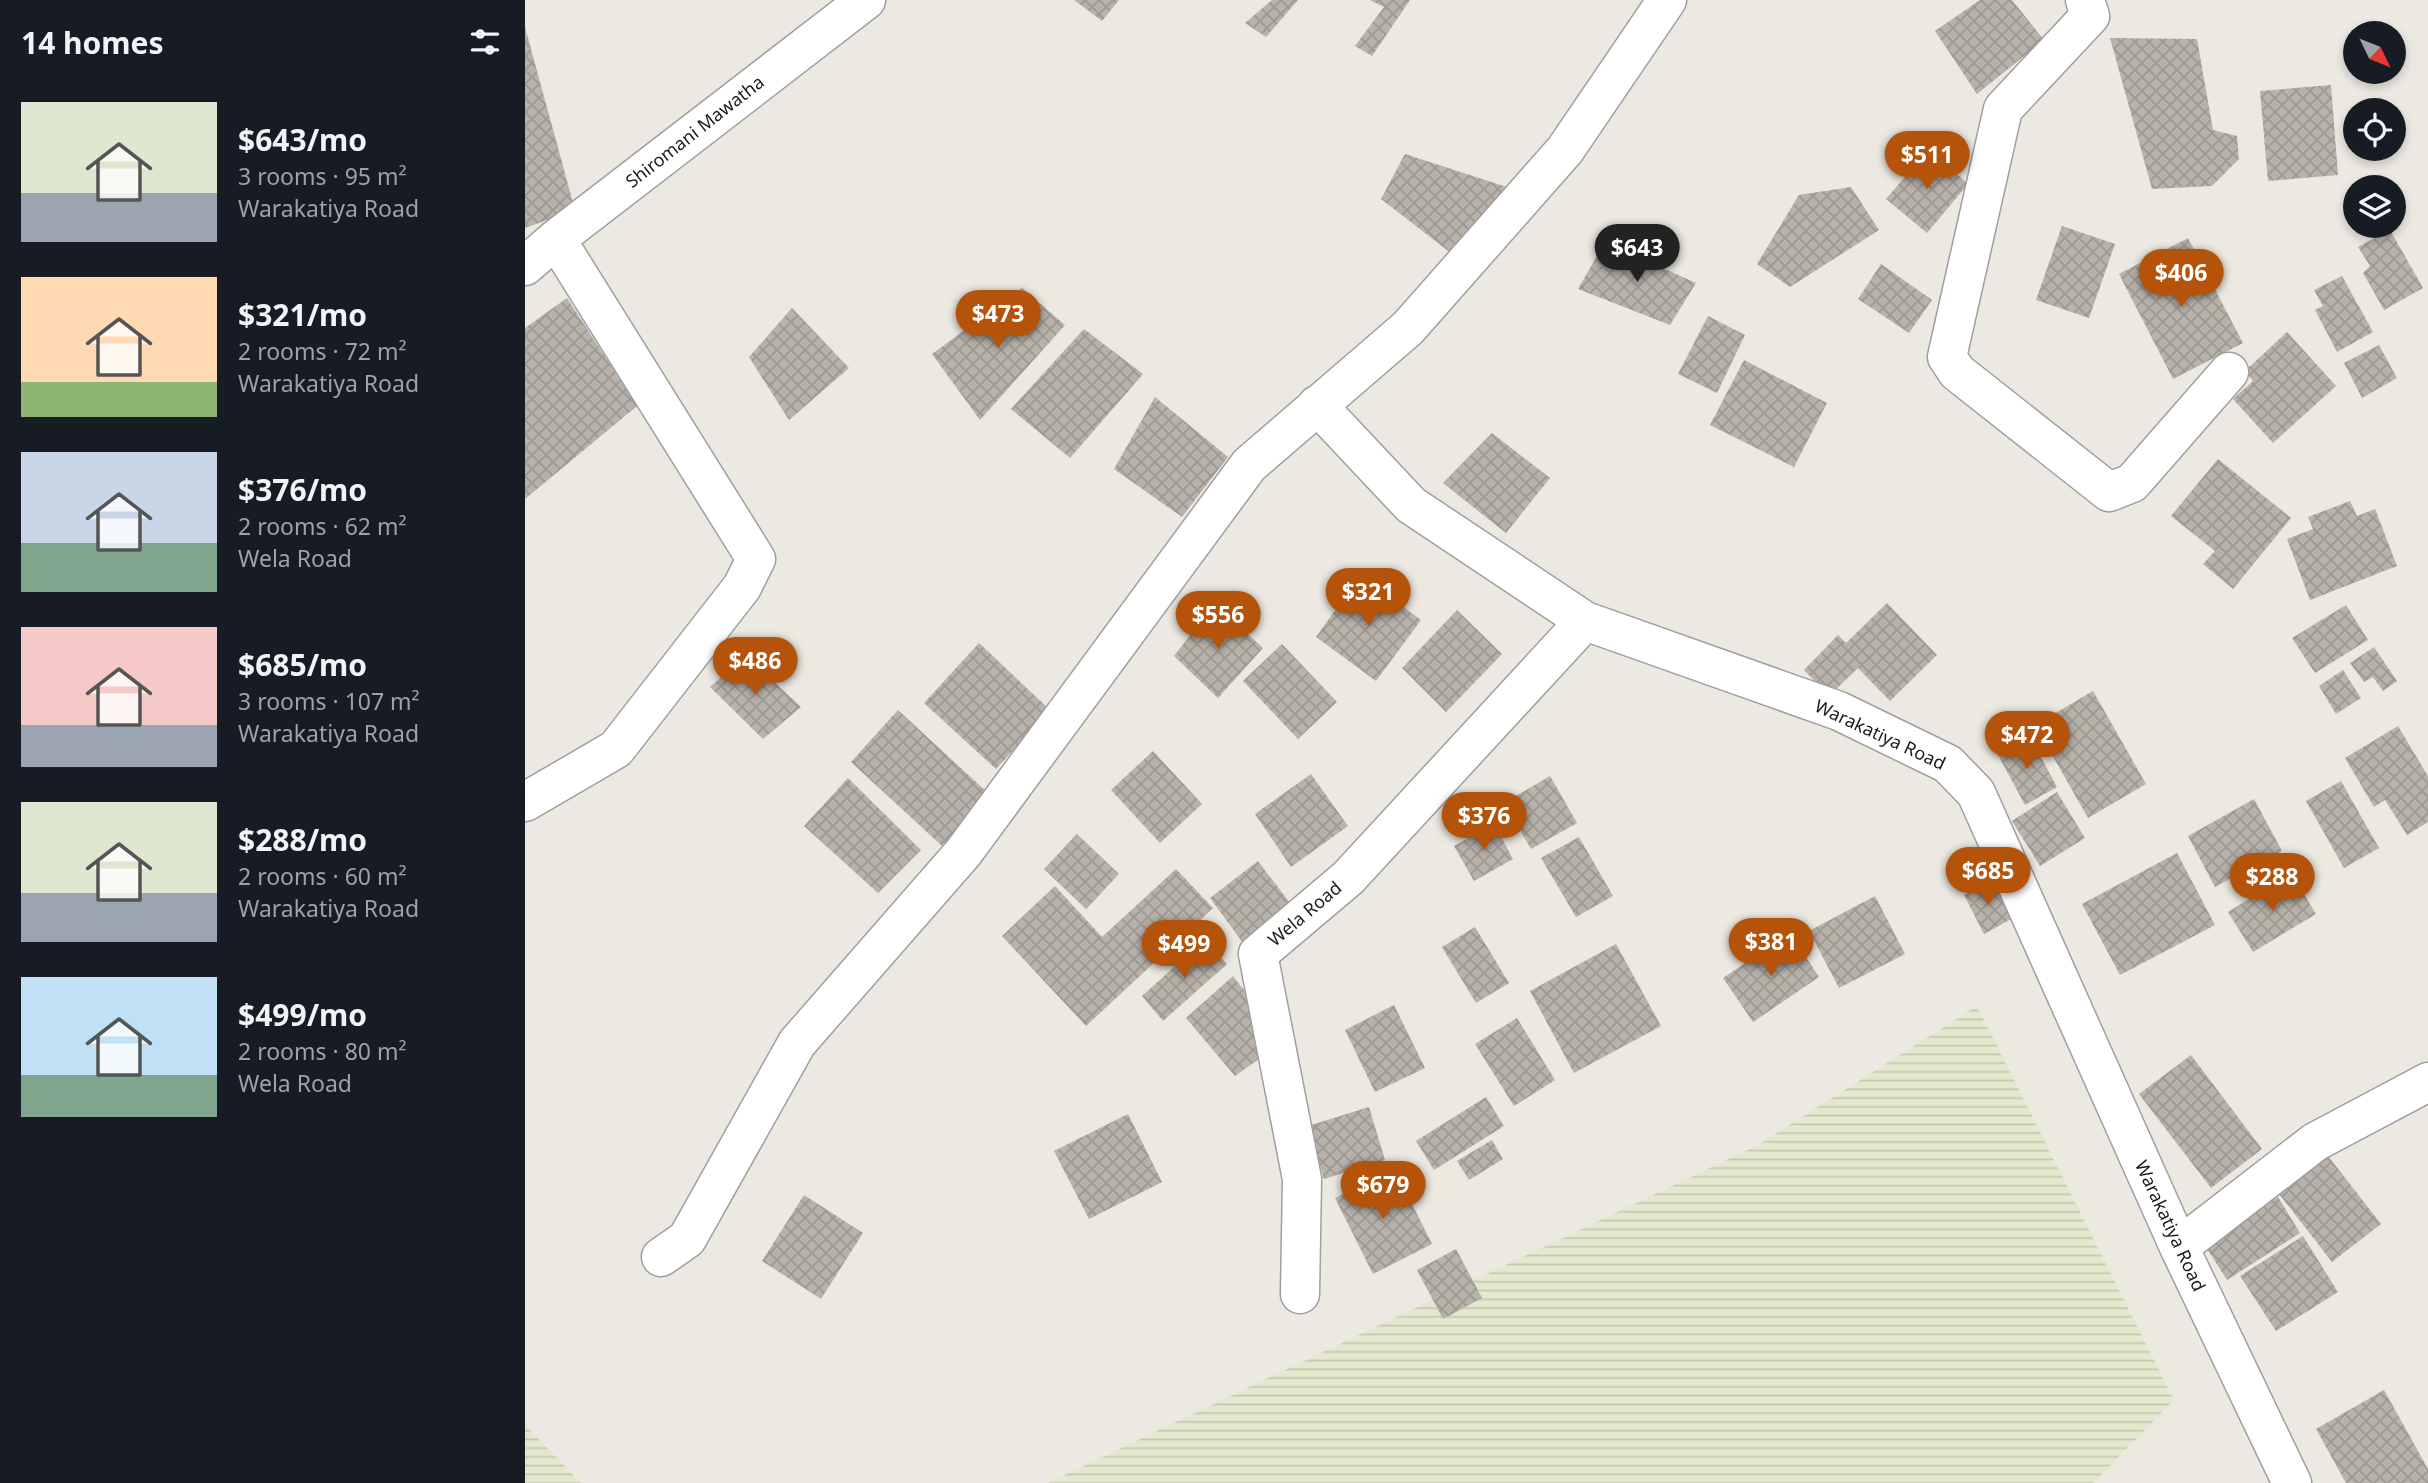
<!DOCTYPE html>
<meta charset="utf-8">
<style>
:root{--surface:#171b24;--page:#242831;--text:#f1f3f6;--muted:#9ea1a6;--accent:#b45309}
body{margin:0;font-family:"Noto Sans",sans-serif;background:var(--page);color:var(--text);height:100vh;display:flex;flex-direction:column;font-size:26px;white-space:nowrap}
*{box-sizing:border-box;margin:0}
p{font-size:23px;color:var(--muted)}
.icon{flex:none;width:38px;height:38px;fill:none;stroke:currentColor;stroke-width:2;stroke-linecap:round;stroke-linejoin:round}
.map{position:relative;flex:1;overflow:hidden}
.drawer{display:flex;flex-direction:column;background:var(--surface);width:525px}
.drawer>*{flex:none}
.needle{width:46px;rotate:133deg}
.buttons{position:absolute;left:1818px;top:21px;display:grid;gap:14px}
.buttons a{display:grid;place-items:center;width:63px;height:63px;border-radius:50%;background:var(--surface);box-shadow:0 4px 10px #0003;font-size:35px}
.price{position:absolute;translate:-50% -60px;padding:0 16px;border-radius:24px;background:var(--accent);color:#fff;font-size:23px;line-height:46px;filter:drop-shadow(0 2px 4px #0008)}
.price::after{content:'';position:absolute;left:50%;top:42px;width:21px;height:16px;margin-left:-10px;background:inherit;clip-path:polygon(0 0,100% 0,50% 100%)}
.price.active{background:#222;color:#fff}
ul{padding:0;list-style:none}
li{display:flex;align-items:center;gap:21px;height:175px;padding:0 21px}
li span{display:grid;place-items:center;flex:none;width:196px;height:140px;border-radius:0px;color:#555}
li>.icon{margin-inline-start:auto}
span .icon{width:84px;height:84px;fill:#fffc;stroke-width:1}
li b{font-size:30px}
h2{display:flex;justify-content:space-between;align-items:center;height:84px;padding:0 21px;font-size:30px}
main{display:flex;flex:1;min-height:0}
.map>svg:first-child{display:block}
.farmland{fill:url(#farmland-rules)}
.building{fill:url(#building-cross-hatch)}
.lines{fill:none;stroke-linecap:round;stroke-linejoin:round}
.street-casing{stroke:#9f9f9f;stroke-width:41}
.street{stroke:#fff;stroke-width:38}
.labels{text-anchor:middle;stroke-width:7;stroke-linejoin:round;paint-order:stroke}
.street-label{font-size:18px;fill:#1b1b1b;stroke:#fff}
</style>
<main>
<section class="drawer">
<h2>14 homes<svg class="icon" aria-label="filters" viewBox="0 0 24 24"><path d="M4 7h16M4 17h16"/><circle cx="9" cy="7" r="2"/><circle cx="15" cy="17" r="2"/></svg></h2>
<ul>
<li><span style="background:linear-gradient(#dfe7d0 65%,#9aa5b1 0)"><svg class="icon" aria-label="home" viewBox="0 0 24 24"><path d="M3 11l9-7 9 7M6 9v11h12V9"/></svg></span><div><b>$643/mo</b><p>3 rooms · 95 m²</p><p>Warakatiya Road</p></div></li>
<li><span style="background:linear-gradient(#ffd9b3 75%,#8fb573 0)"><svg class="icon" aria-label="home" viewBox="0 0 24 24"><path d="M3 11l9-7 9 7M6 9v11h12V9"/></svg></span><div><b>$321/mo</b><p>2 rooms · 72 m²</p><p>Warakatiya Road</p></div></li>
<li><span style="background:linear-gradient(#c9d6e8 65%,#7fa58c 0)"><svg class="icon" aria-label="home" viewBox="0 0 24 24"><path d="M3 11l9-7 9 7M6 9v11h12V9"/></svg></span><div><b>$376/mo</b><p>2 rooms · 62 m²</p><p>Wela Road</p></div></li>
<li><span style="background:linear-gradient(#f6c9c9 70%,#9aa5b1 0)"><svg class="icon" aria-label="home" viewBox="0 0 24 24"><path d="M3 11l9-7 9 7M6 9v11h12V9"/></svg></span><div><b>$685/mo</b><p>3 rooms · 107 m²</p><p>Warakatiya Road</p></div></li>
<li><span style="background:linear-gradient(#dfe7d0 65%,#9aa5b1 0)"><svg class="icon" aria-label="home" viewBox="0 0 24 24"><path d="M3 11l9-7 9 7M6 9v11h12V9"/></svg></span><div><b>$288/mo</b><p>2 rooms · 60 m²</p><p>Warakatiya Road</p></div></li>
<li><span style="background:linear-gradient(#bfe0f5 70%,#7fa58c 0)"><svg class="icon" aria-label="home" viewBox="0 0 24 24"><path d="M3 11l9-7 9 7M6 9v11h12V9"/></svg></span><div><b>$499/mo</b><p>2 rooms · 80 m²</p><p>Wela Road</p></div></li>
</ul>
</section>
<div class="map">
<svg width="1903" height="1483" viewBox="0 0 1903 1483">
<defs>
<pattern id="farmland-rules" width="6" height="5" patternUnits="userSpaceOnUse" patternTransform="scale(1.75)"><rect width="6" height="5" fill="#e4e9ce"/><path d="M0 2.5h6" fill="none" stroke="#c3c7b0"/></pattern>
<pattern id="building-cross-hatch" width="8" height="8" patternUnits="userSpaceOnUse" patternTransform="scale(1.75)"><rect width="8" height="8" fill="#b8b2ab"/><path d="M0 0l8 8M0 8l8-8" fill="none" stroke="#9e9893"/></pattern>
</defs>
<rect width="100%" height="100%" fill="#ebe9e1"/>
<!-- farmland -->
<path class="farmland" d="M1452,1006L1649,1400L1568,1483H523L1233,1145Z
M0,1425L56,1483H0Z"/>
<!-- building -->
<path class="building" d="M549,0H594L577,21Z
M747,0H773L741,37L720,23Z
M845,0H885L847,56L830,46L859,7Z
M1455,0H1487L1519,40L1452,94L1410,31Z
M0,27L50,210L0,228Z
M1585,38L1672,39L1688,130L1712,136L1714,159L1687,186L1627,189Z
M1806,85L1813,175L1743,181L1735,91Z
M1404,149L1443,184L1402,233L1361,199Z
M880,154L982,187L931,257L856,199Z
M1326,187L1354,230L1265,287L1232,264L1274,195Z
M1537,226L1590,244L1564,318L1511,300Z
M1865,230L1898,288L1859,310L1838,273L1845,266L1833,247Z
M1663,238L1718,343L1648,379L1594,274Z
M1080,242L1171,283L1145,325L1053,289Z
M1356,264L1407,300L1384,333L1333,299Z
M1817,276L1848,332L1812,352L1790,310L1798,306L1789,290Z
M497,288L540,325L455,420L407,354Z
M42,298L112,406L0,499V328Z
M267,308L324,368L264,420L224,357Z
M1183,316L1220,335L1192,393L1153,374Z
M559,329L618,374L545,458L486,409Z
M1762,332L1811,386L1748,443L1708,399L1728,381L1720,371Z
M1854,345L1872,378L1837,398L1819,363Z
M1219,360L1302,403L1269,467L1185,425Z
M630,397L703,457L657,517L589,469Z
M967,433L1025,478L981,533L918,483Z
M1693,459L1766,518L1708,589L1678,564L1690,551L1646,516Z
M1825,501L1832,516L1850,509L1872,566L1785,600L1762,539L1788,529L1783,517Z
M835,575L896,620L851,681L791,637Z
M1362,603L1412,655L1365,701L1333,668L1304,696L1279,670L1313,635L1321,643Z
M690,604L738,648L693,698L649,656Z
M1821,605L1843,640L1790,673L1767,638Z
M932,610L977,654L921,712L877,668Z
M454,643L525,710L471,769L399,703Z
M757,644L812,702L773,739L718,681Z
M1849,647L1872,681L1858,691L1848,677L1839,682L1825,663Z
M221,655L276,707L238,739L185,687Z
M1818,670L1836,698L1811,714L1794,686Z
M1568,691L1621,784L1563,818L1510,725Z
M373,710L464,794L417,846L326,762Z
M1873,726L1903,776V822L1882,835L1860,800L1849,807L1820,758Z
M1505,737L1532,787L1500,805L1473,755Z
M628,751L677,804L635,843L586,790Z
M786,774L823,826L766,867L730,814Z
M1025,776L1052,823L1006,849L979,803Z
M323,778L396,850L353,893L279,826Z
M1816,781L1854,848L1819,868L1781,801Z
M1532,792L1560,838L1515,866L1487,821Z
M1729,799L1757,851L1690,887L1663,836Z
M969,824L988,859L949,881L929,846Z
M552,834L594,874L561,909L519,869Z
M1054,837L1088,896L1051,917L1016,858Z
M1652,853L1690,925L1595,975L1557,904Z
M733,861L768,907L718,943L685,898Z
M651,869L688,908L561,1026L477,936L530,886L577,937Z
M1766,873L1791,914L1728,952L1703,912Z
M1467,879L1488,918L1459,934L1439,895Z
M1350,896L1380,954L1314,988L1284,931Z
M950,927L984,983L951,1003L917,947Z
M1265,933L1294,977L1228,1022L1198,978Z
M680,939L702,964L638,1021L617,996Z
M1091,944L1136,1026L1049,1073L1005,991Z
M708,976L723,995L738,1056L710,1076L661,1018Z
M869,1005L900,1068L850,1092L820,1030Z
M992,1018L1030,1080L989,1106L950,1044Z
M1666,1055L1737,1149L1686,1188L1614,1094Z
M961,1097L979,1126L909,1170L891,1141Z
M844,1107L860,1160L799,1179L783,1126Z
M603,1114L637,1182L564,1219L529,1151Z
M967,1140L978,1159L944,1180L932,1161Z
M1800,1152L1856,1224L1807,1262L1751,1190Z
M869,1168L907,1244L848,1274L810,1198Z
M279,1195L338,1233L296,1299L237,1261Z
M1753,1197L1775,1233L1702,1280L1679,1244Z
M1778,1236L1813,1292L1751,1331L1715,1276Z
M931,1249L957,1298L918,1319L892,1270Z
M1859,1390L1903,1469V1483H1821L1791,1429Z"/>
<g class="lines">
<defs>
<path id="street" d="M1560,0L1565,16L1478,109L1422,357L1432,372L1584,492L1607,483L1704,372
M0,266L31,239L341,0
M792,405L886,505L1060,621L1314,711L1423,764L1451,793L1654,1247L1767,1483
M0,802L91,749L217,587L231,559L31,239
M1654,1247L1790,1142L1903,1082
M136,1257L162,1239L272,1043L438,853L724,465L883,328L1040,150L1142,0
M775,1294L777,1179L733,954L823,878L1060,621"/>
</defs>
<!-- street casing -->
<use href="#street" class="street-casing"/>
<!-- street -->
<use href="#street" class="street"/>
</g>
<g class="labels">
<!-- street labels -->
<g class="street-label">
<text transform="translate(170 132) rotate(-38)" y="6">Shiromani Mawatha</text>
<text transform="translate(1355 735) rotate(25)" y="6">Warakatiya Road</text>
<text transform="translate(780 914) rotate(-40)" y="6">Wela Road</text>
<text transform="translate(1645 1226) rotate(65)" y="6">Warakatiya Road</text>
</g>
</g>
</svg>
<div class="buttons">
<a><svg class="needle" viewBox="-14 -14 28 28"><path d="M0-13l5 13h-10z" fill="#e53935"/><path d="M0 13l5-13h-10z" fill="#9ea1a6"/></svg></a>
<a><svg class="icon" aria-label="locate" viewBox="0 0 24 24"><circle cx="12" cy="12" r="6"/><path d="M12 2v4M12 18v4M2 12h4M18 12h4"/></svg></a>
<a><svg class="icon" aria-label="layers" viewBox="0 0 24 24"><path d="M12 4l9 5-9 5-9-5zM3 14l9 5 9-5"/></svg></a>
</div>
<b class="price" style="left:1402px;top:191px">$511</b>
<b class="price active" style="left:1112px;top:284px">$643</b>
<b class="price" style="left:1656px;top:309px">$406</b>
<b class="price" style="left:473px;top:350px">$473</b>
<b class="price" style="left:843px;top:628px">$321</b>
<b class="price" style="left:693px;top:651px">$556</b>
<b class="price" style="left:230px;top:697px">$486</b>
<b class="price" style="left:1502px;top:771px">$472</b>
<b class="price" style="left:959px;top:852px">$376</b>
<b class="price" style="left:1463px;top:907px">$685</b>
<b class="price" style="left:1747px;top:913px">$288</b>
<b class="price" style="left:1246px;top:978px">$381</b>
<b class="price" style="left:659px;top:980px">$499</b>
<b class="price" style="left:858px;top:1221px">$679</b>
</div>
</main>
